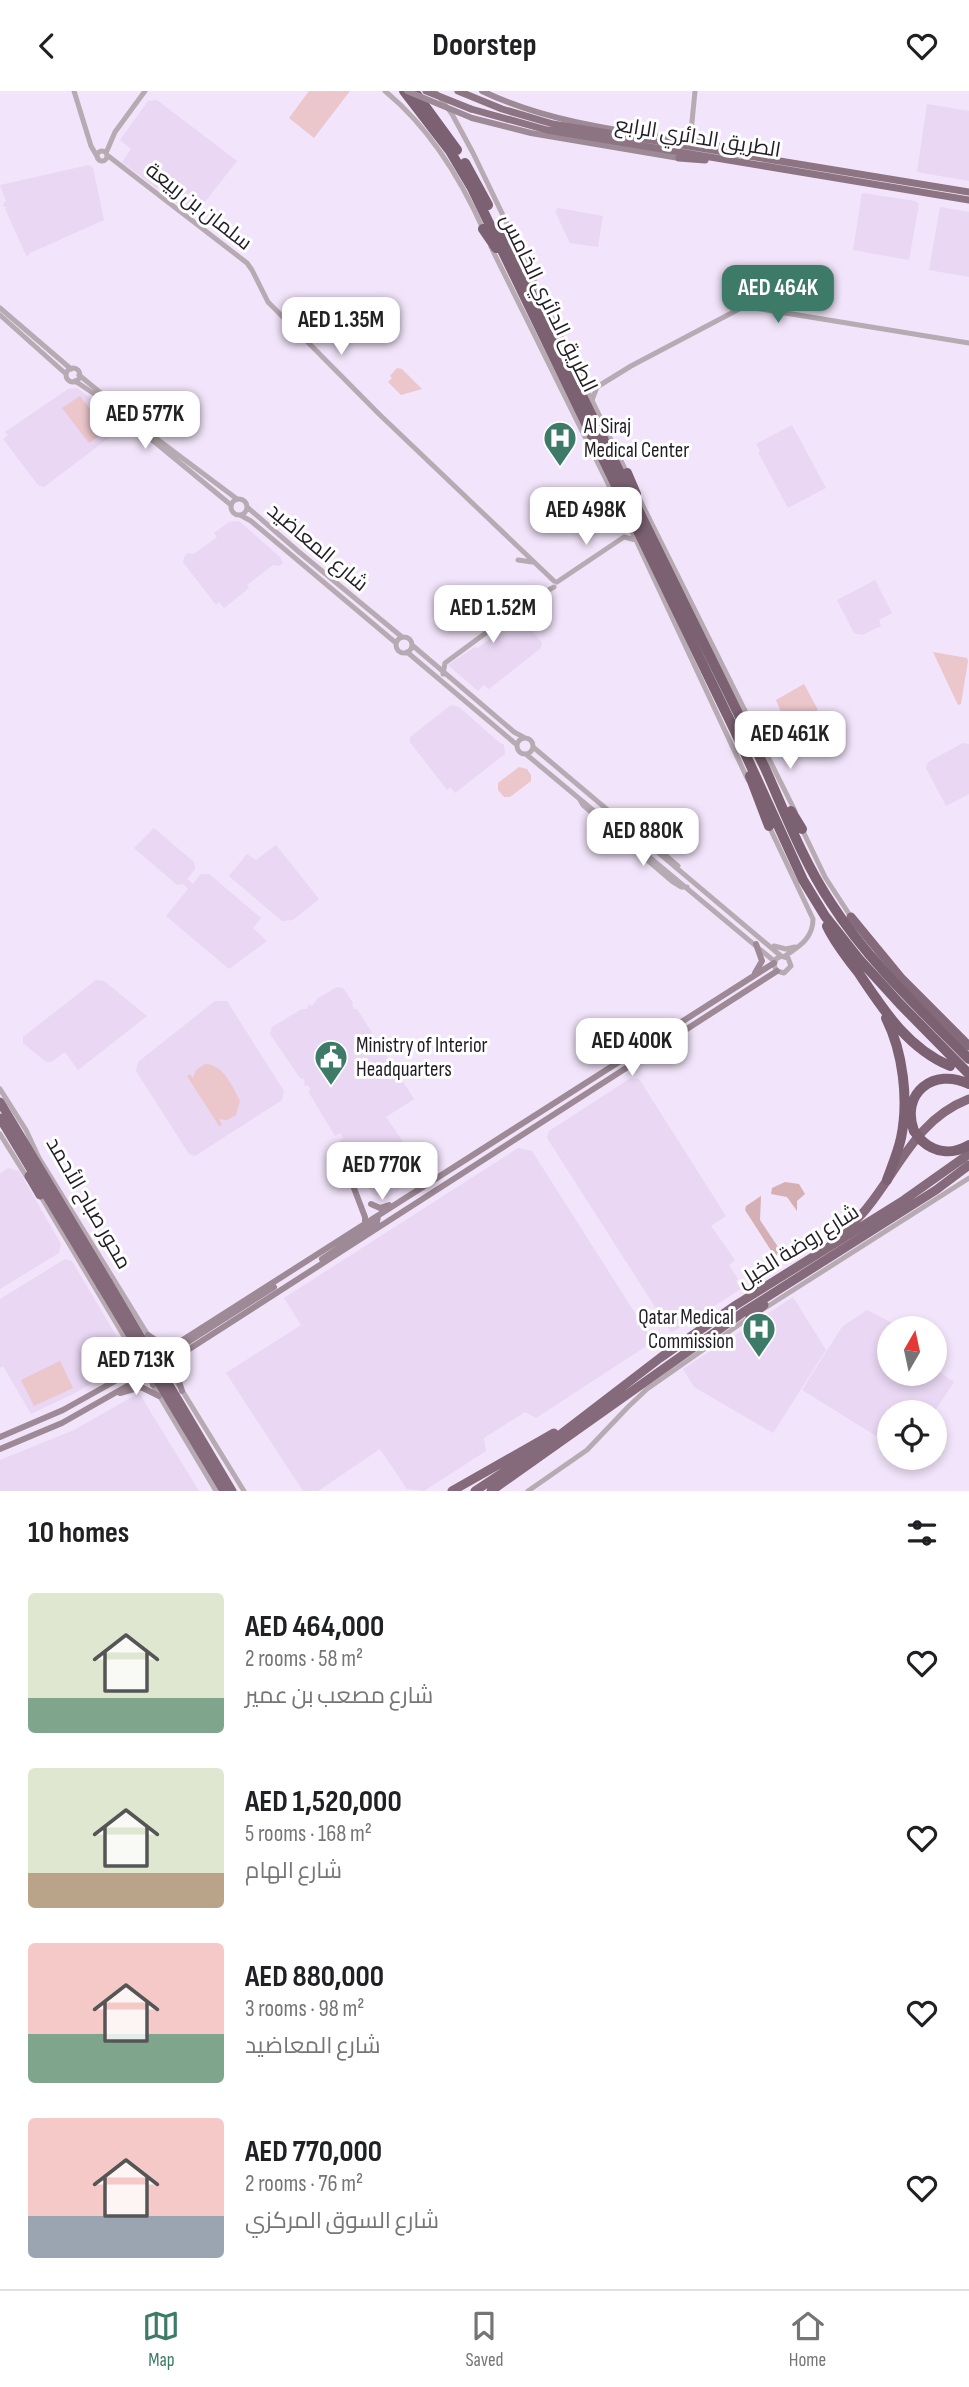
<!DOCTYPE html>
<meta charset="utf-8">
<style>
:root{--surface:#fff;--page:#f2f2f2;--text:#202124;--muted:#757577;--line:#e0e0e0;--accent:#3d7a67}
body{margin:0;font-family:"Sofia Sans Condensed",Cairo,sans-serif;background:var(--page);color:var(--text);height:100vh;display:flex;flex-direction:column;font-size:26px;white-space:nowrap}
*{box-sizing:border-box;margin:0}
p{font-size:23px;color:var(--muted)}
.icon{flex:none;width:38px;height:38px;fill:none;stroke:currentColor;stroke-width:2;stroke-linecap:round;stroke-linejoin:round}
.map{position:relative;height:1400px;overflow:hidden}
.drawer{display:flex;flex-direction:column;background:var(--surface);flex:1}
.drawer>*{flex:none}
.needle{width:46px;rotate:9deg}
.controls{position:absolute;left:877px;top:1225px;display:grid;gap:14px}
.controls a{display:grid;place-items:center;width:70px;height:70px;border-radius:50%;background:var(--surface);box-shadow:0 4px 10px #0003;font-size:35px}
.price{position:absolute;translate:-50% -60px;padding:0 16px;border-radius:14px;background:#fff;color:#222;font-size:23px;line-height:46px;filter:drop-shadow(0 2px 4px #0008)}
.price::after{content:'';position:absolute;left:50%;top:42px;width:21px;height:16px;margin-left:-10px;background:inherit;clip-path:polygon(0 0,100% 0,50% 100%)}
.price.active{background:var(--accent);color:#fff}
ul{padding:0;list-style:none}
li{display:flex;align-items:center;gap:21px;height:175px;padding:0 28px}
li span{display:grid;place-items:center;flex:none;width:196px;height:140px;border-radius:7px;color:#555}
li>.icon{margin-inline-start:auto}
span .icon{width:84px;height:84px;fill:#fffc;stroke-width:1}
li b{font-size:30px}
h2{display:flex;justify-content:space-between;align-items:center;height:84px;padding:0 28px;font-size:30px}
header{display:flex;justify-content:space-between;align-items:center;height:91px;padding:0 28px;background:var(--surface);font-size:32px;font-weight:700}
.menu{display:flex;justify-content:space-around;align-items:center;height:98px;border-top:2px solid var(--line);background:var(--surface);font-size:19px;color:var(--muted)}
.menu a{display:grid;justify-items:center;gap:4px}
.menu .active{color:var(--accent)}
.map>svg:first-child{display:block}
.built{fill:#e9d7f3}
.green{fill:#ebc6cb}
.forest{fill:#d4afb4}
.lines{fill:none;stroke-linecap:round;stroke-linejoin:round}
.tertiary{stroke:#b7aab2;stroke-width:5}
.secondary{stroke:#9e8a96;stroke-width:6}
.primary{stroke:#8c7483;stroke-width:7}
.trunk{stroke:#846a7a;stroke-width:9}
.motorway{stroke:#7c6172;stroke-width:10}
.secondary-bridge{stroke:#9e8a96;stroke-width:6}
.primary-bridge{stroke:#8c7483;stroke-width:7}
.trunk-bridge{stroke:#846a7a;stroke-width:9}
.motorway-bridge{stroke:#7c6172;stroke-width:10}
.labels{text-anchor:middle;stroke-width:6;stroke-linejoin:round;paint-order:stroke}
.street-label{font-size:21px;fill:#221d25;stroke:#fff}
.poi-label{font-size:21px;fill:#221d25;stroke:#fff;text-anchor:start}
</style>
<header><svg class="icon" aria-label="back" viewBox="0 0 24 24"><path d="M15 5l-7 7 7 7"/></svg>Doorstep<svg class="icon" aria-label="heart" viewBox="0 0 24 24"><path d="M12 20l-8-8c-3-5 5-10 8-4 3-6 11-1 8 4z"/></svg></header>
<div class="map">
<svg width="969" height="1400" viewBox="0 0 969 1400">
<rect width="100%" height="100%" fill="#f2e4fa"/>
<!-- built -->
<path class="built" d="M157,9L237,70L197,121L190,123L167,105L169,103L160,96L156,97L122,71L131,58L120,49L148,10Z
M927,13L969,20V90L917,81Z
M89,74L93,77L104,129L30,162L27,166L5,118L8,116H4L3,113L6,110L0,94Z
M862,102L915,110L919,113L909,169L853,159Z
M940,116L969,121V186L929,179Z
M558,117L603,125L598,156L570,152L555,120Z
M77,297L119,329L122,337L44,396L38,394L3,348L8,344L5,341L68,298Z
M792,334L826,397L788,417L758,361L760,360L756,353Z
M239,430L280,466L283,472L279,475L273,474L247,494L249,497L224,517L219,511L216,514L183,471L185,464L188,462L194,463L217,446L214,442L229,431Z
M875,489L892,522L879,529L881,535L862,544L854,542L837,509Z
M517,527L522,528L542,552L541,557L489,598L484,594L478,600L448,574L475,556L478,557Z
M451,614L459,616L500,652L504,654L505,663L455,702L450,696L447,699L410,651V646Z
M963,652L969,653V703L946,715L926,677L928,671Z
M154,737L194,771L195,778L187,788L193,793L201,783H209L261,827L253,837L267,850L229,878L166,825L188,798L183,793L177,794L134,757Z
M276,754L319,808L293,829L282,830L229,785L247,763L256,769Z
M96,889L104,890L147,925L78,979L65,961L51,971H46L23,952V946Z
M337,896L343,897L353,912L352,914L354,918H357L414,1008L386,1026L425,1083L387,1107L373,1104L339,1050L343,1047L340,1042L335,1045L309,1002L310,997L307,994L305,995L304,988L300,987L270,943L272,936L302,918H307L309,913L311,915L313,914L318,907Z
M215,910H227L284,1000L282,1009L195,1065L189,1063L136,980L138,971Z
M631,987L639,988L726,1125L711,1135L735,1169L729,1174L738,1188L736,1190L741,1198L674,1240L671,1241L547,1047L549,1040Z
M518,1057L532,1060L649,1244L645,1256L536,1327L525,1321L484,1347L486,1360L424,1400L407,1398L380,1358L318,1400H303L226,1282L301,1234L284,1207Z
M8,1077L19,1080L61,1153L59,1162L0,1198V1083Z
M65,1168L72,1170L124,1258L120,1276L75,1302L31,1323L3,1275L0,1277V1208Z
M793,1206L826,1259L773,1342L694,1296L683,1278Z
M867,1219L902,1237H889V1283H934L935,1278L954,1291L934,1321H889V1353L802,1299L842,1236Z
M139,1302L199,1400H0V1369L74,1339Z"/>
<!-- green -->
<path class="green" d="M309,0H350L314,47L289,27Z
M397,277L402,278L422,298L401,304L388,291L392,287L390,285Z
M80,305L107,340L89,352L62,317Z
M933,561L967,567L968,570L961,613L958,614Z
M804,593L818,619L787,635L776,609Z
M519,676L527,678L531,684V690L510,706H504L498,699V692Z
M205,973C223,973 233,996 240,1010L236,1024L227,1029L219,1028L222,1034L219,1035L187,985L190,983L193,987L196,979Z
M60,1270L73,1297L34,1315L21,1289Z"/>
<!-- forest -->
<path class="forest" d="M785,1091L799,1093L805,1103L797,1110V1120L787,1106L771,1103L772,1097Z
M761,1105L760,1129L780,1159L791,1163L789,1167L778,1165L772,1161L745,1119L746,1115Z"/>
<g class="lines">
<!-- tertiary -->
<path class="tertiary" d="M74,0L91,55L98,67
M385,0C430,37 461,88 484,140
M435,0L452,23L473,62L627,382
M695,0L691,41L697,50
M97 65a5 5 0 1 1 10 0a5 5 0 1 1-10 0Z
M106,62L115,41L145,0
M107,64L247,172L252,179L268,211L379,323L554,490
M491,156L636,449L748,689
M0,217L71,278
M0,224L66,283
M66 284a7 7 0 1 1 14 0a7 7 0 1 1-14 0Z
M79,284L153,345L237,408
M75,290L105,310L231,414
M592,309L597,296L631,275L741,217H755L969,252
M637,403L795,720
M231 416a8 8 0 1 1 16 0a8 8 0 1 1-16 0Z
M247,416L299,461L402,546
M240,424L251,430L396,552
M518,469L532,471
M557,491L624,446L636,449
M396 554a8 8 0 1 1 16 0a8 8 0 1 1-16 0Z
M412,554L514,641L525,647
M407,561L517,654
M443,583L445,572L532,508L554,496
M517 655a8 8 0 1 1 16 0a8 8 0 1 1-16 0Z
M533,656L781,865L788,867L791,875L784,882L777,880L774,875L776,868L781,865
M527,664L774,870
M580,709L583,714L673,791L681,796H687
M624,729L678,775
M768,733L813,828C813,847 800,855 785,865
M801,736L825,786L851,826
M774,855L786,858L795,856
M0,998L26,1039L39,1067L244,1400
M0,1043L28,1088
M40,1104L216,1400
M765,1217L969,1087
M528,1400L587,1359L628,1316L647,1298L750,1226"/>
<!-- secondary -->
<path class="secondary" d="M482,0C561,38 654,43 740,58
M472,27L531,42L679,67
M755,882L762,870L756,853
M352,1092L365,1126V1133
M371,1113L380,1117L389,1114
M322,1168L377,1131L378,1125
M148,1244L160,1252L176,1251
M124,1284L132,1270L129,1253
M153,1294L155,1279L166,1265L274,1196
M182,1300C178,1286 171,1276 185,1265
M120,1302L141,1296L159,1305
M0,1346L63,1319L142,1275L774,872
M0,1358L62,1332L166,1273L777,880"/>
<!-- primary -->
<path class="primary" d="M458,0L502,18L553,33L969,101
M471,18L547,39L969,109
M740,58L758,62
M679,67L705,69"/>
<!-- trunk -->
<path class="trunk" d="M851,826L902,888L969,955
M0,1011L108,1191
M0,1027L101,1195
M29,1085L40,1104
M831,1149C844,1139 857,1130 867,1117C900,1076 917,1028 969,1008
M750,1226L764,1214
M452,1400L554,1342
M475,1400L557,1346L660,1267L736,1214L904,1109L969,1063
M491,1400L745,1220L936,1099L969,1074"/>
<!-- motorway -->
<path class="motorway" d="M404,0L450,60L472,97L734,638L803,789L825,825L859,868L900,913L969,983
M414,0L457,59
M465,72L488,114
M483,138L496,157
M501,140L765,677C785,722 803,770 831,812C868,870 921,919 969,968
M627,382L636,403
M750,685L769,735
M791,720L802,738
M827,835C835,852 847,867 858,881C883,918 907,957 950,975
M886,927C903,961 909,1009 901,1047C898,1061 892,1075 887,1089
M914,1040C900,1002 934,976 969,993
M921,1049C935,1062 952,1064 969,1054"/>
<!-- secondary-bridge -->
<path class="secondary-bridge" d="M407,0L472,27"/>
<!-- primary-bridge -->
<path class="primary-bridge" d="M426,0L471,18"/>
<!-- trunk-bridge -->
<path class="trunk-bridge" d="M108,1191L232,1400
M101,1195L224,1400"/>
<!-- motorway-bridge -->
<path class="motorway-bridge" d="M914,1040L921,1049"/>
</g>
<!-- icons -->
<defs>
<symbol id="hospital-pin" viewBox="-11 -11 22 30"><path d="M0 17L-7.5 6A9.5 9.5 0 1 1 7.5 6Z" fill="#3d7a67" stroke="#fff"/><path d="M-5-5h3v3.5h4V-5h3V5h-3V1.5h-4V5h-3Z" fill="#fff"/></symbol>
<symbol id="civic-pin" viewBox="-11 -11 22 30"><path d="M0 17L-7.5 6A9.5 9.5 0 1 1 7.5 6Z" fill="#3d7a67" stroke="#fff"/><path d="M-.6-6.5H3V-4.5H.6V-3L4-1V1h2V6H-6V1h2V-1L-.6-3ZM-1.2 2.5V6h2.4V2.5Z" fill="#fff"/></symbol>
</defs>
<g fill-rule="evenodd">
<use href="#hospital-pin" x="541" y="328" width="38" height="52"/>
<use href="#civic-pin" x="312" y="947" width="38" height="52"/>
<use href="#hospital-pin" x="740" y="1219" width="38" height="52"/>
</g>
<g class="labels">
<!-- street labels -->
<g class="street-label">
<text transform="translate(698 46) rotate(9)" y="7">الطريق الدائري الرابع</text>
<text transform="translate(199 115) rotate(38)" y="7">سلمان بن ربيعة</text>
<text transform="translate(549 212) rotate(64)" y="7">الطريق الدائري الخامس</text>
<text transform="translate(318 456) rotate(40)" y="7">شارع المعاضيد</text>
<text transform="translate(89 1112) rotate(60)" y="7">محور صباح الأحمد</text>
<text transform="translate(798 1155) rotate(-32)" y="7">شارع روضة الخيل</text>
</g>
<!-- poi labels -->
<g class="poi-label">
<text x="584" y="342">Al Siraj<tspan x="584" dy="24">Medical Center</tspan></text>
<text x="356" y="961">Ministry of Interior<tspan x="356" dy="24">Headquarters</tspan></text>
<text x="734" y="1233" text-anchor="end">Qatar Medical<tspan x="734" dy="24">Commission</tspan></text>
</g>
</g>
</svg>
<div class="controls">
<a><svg class="needle" viewBox="-14 -14 28 28"><path d="M0-13l5 13h-10z" fill="#e53935"/><path d="M0 13l5-13h-10z" fill="#757577"/></svg></a>
<a><svg class="icon" aria-label="locate" viewBox="0 0 24 24"><circle cx="12" cy="12" r="6"/><path d="M12 2v4M12 18v4M2 12h4M18 12h4"/></svg></a>
</div>
<b class="price active" style="left:778px;top:234px">AED 464K</b>
<b class="price" style="left:341px;top:266px">AED 1.35M</b>
<b class="price" style="left:145px;top:360px">AED 577K</b>
<b class="price" style="left:586px;top:456px">AED 498K</b>
<b class="price" style="left:493px;top:554px">AED 1.52M</b>
<b class="price" style="left:790px;top:680px">AED 461K</b>
<b class="price" style="left:643px;top:777px">AED 880K</b>
<b class="price" style="left:632px;top:987px">AED 400K</b>
<b class="price" style="left:382px;top:1111px">AED 770K</b>
<b class="price" style="left:136px;top:1306px">AED 713K</b>
</div>
<section class="drawer">
<h2>10 homes<svg class="icon" aria-label="filters" viewBox="0 0 24 24"><path d="M4 7h16M4 17h16"/><circle cx="9" cy="7" r="2"/><circle cx="15" cy="17" r="2"/></svg></h2>
<ul>
<li><span style="background:linear-gradient(#dfe7d0 75%,#7fa58c 0)"><svg class="icon" aria-label="home" viewBox="0 0 24 24"><path d="M3 11l9-7 9 7M6 9v11h12V9"/></svg></span><div><b>AED 464,000</b><p>2 rooms · 58 m²</p><p>شارع مصعب بن عمير</p></div><svg class="icon" aria-label="heart" viewBox="0 0 24 24"><path d="M12 20l-8-8c-3-5 5-10 8-4 3-6 11-1 8 4z"/></svg></li>
<li><span style="background:linear-gradient(#dfe7d0 75%,#b9a48a 0)"><svg class="icon" aria-label="home" viewBox="0 0 24 24"><path d="M3 11l9-7 9 7M6 9v11h12V9"/></svg></span><div><b>AED 1,520,000</b><p>5 rooms · 168 m²</p><p>شارع الهام</p></div><svg class="icon" aria-label="heart" viewBox="0 0 24 24"><path d="M12 20l-8-8c-3-5 5-10 8-4 3-6 11-1 8 4z"/></svg></li>
<li><span style="background:linear-gradient(#f6c9c9 65%,#7fa58c 0)"><svg class="icon" aria-label="home" viewBox="0 0 24 24"><path d="M3 11l9-7 9 7M6 9v11h12V9"/></svg></span><div><b>AED 880,000</b><p>3 rooms · 98 m²</p><p>شارع المعاضيد</p></div><svg class="icon" aria-label="heart" viewBox="0 0 24 24"><path d="M12 20l-8-8c-3-5 5-10 8-4 3-6 11-1 8 4z"/></svg></li>
<li><span style="background:linear-gradient(#f6c9c9 70%,#9aa5b1 0)"><svg class="icon" aria-label="home" viewBox="0 0 24 24"><path d="M3 11l9-7 9 7M6 9v11h12V9"/></svg></span><div><b>AED 770,000</b><p>2 rooms · 76 m²</p><p>شارع السوق المركزي</p></div><svg class="icon" aria-label="heart" viewBox="0 0 24 24"><path d="M12 20l-8-8c-3-5 5-10 8-4 3-6 11-1 8 4z"/></svg></li>
</ul>
</section>
<nav class="menu">
<a class="active"><svg class="icon" aria-label="map" viewBox="0 0 24 24"><path d="M3 6l6-2 6 2 6-2v14l-6 2-6-2-6 2zM9 4v14M15 6v14"/></svg>Map</a>
<a><svg class="icon" aria-label="saved" viewBox="0 0 24 24"><path d="M7 4h10v16l-5-4-5 4z"/></svg>Saved</a>
<a><svg class="icon" aria-label="home" viewBox="0 0 24 24"><path d="M3 11l9-7 9 7M6 9v11h12V9"/></svg>Home</a>
</nav>
